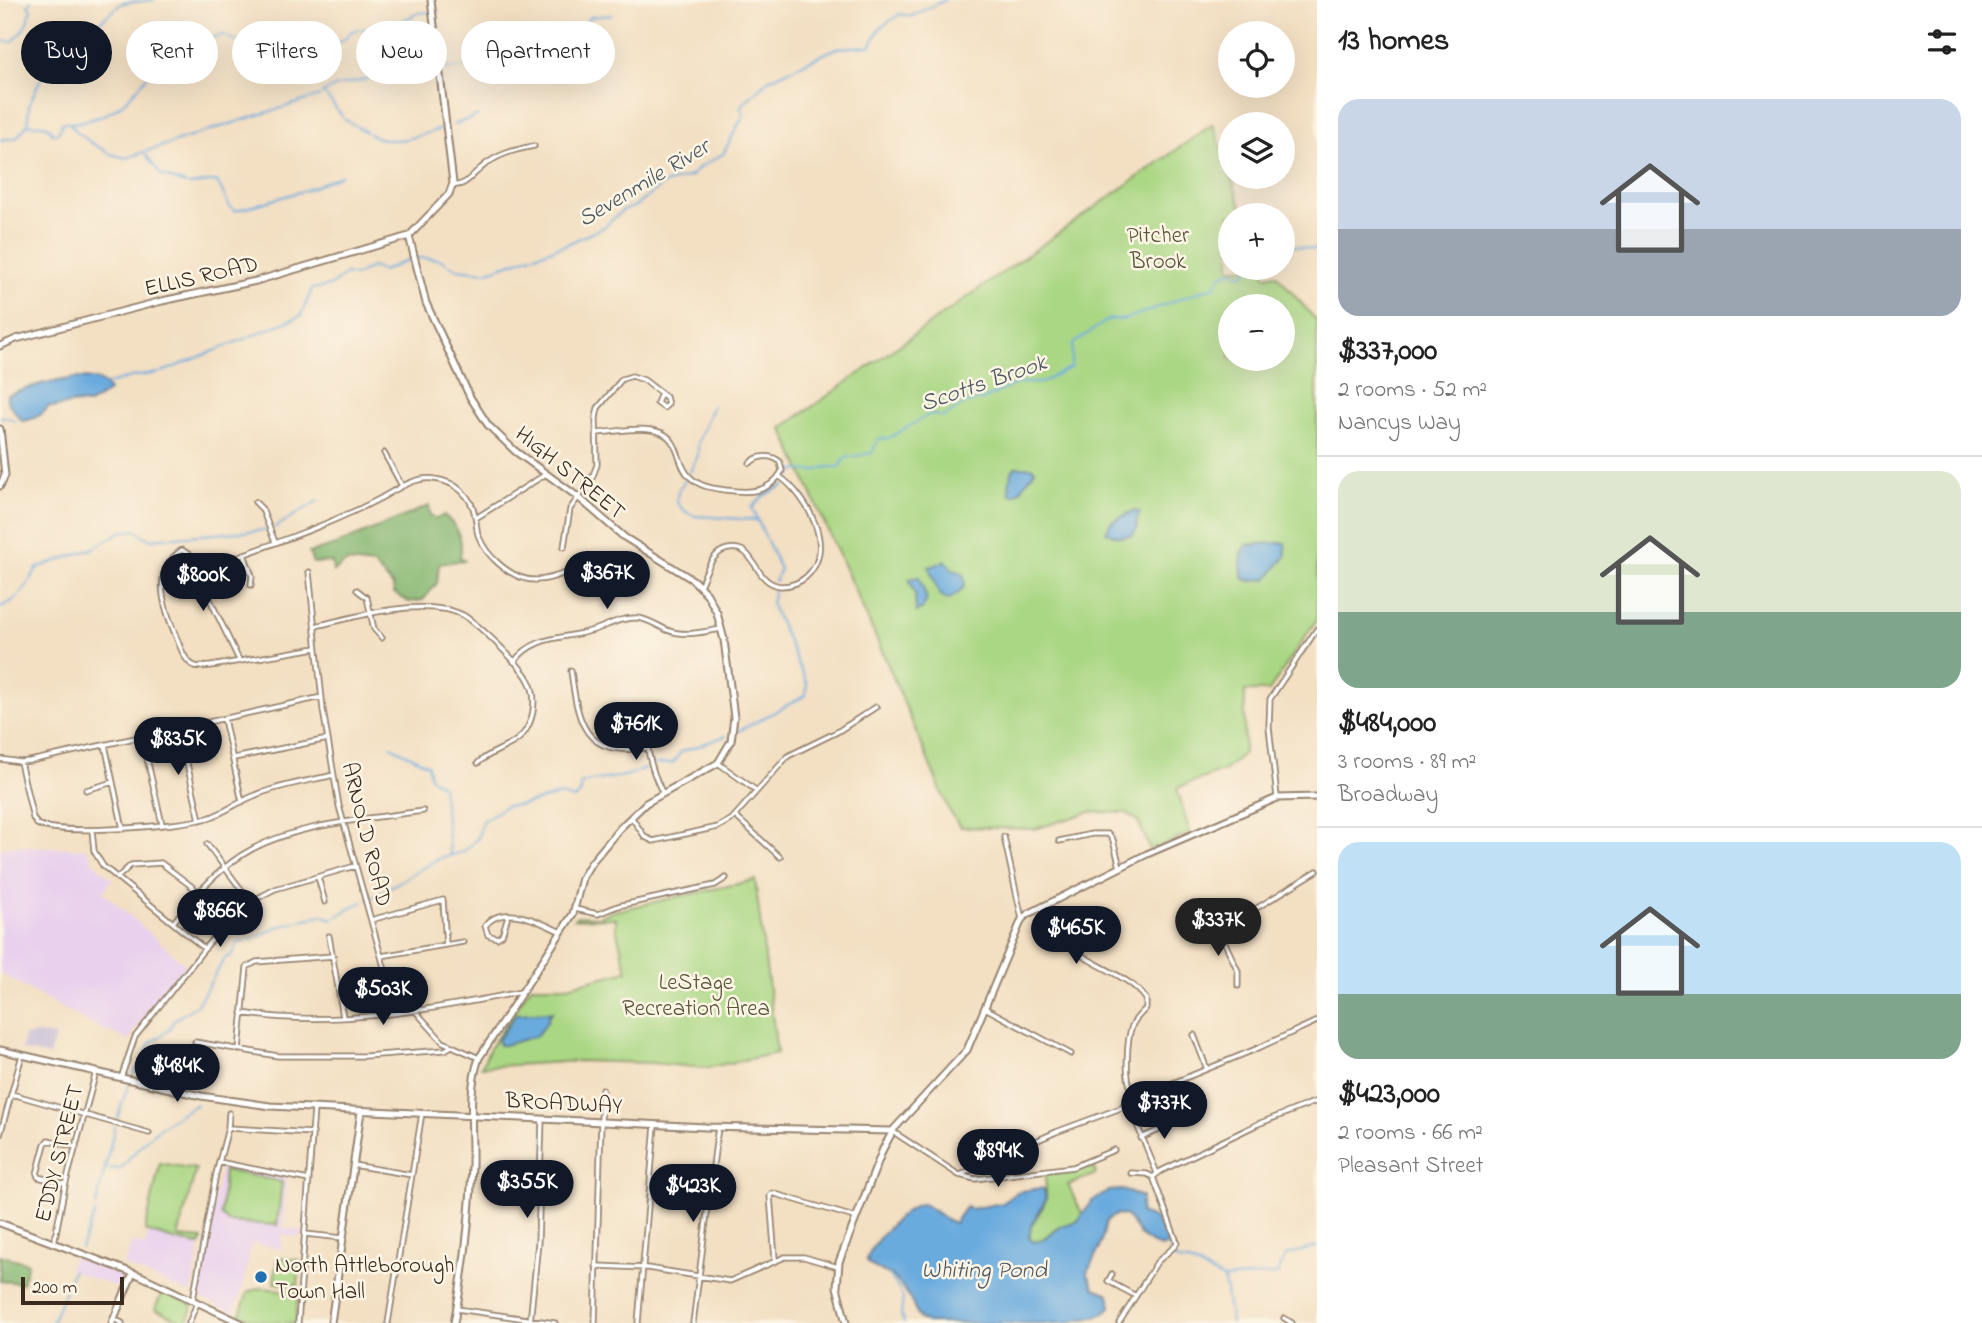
<!DOCTYPE html>
<meta charset="utf-8">
<style>
:root{--surface:#fff;--page:#f2f2f2;--text:#222;--muted:#767676;--line:#e0e0e0;--accent:#111827}
body{margin:0;font-family:"Indie Flower",sans-serif;background:var(--page);color:var(--text);height:100vh;display:flex;flex-direction:column;font-size:26px;white-space:nowrap}
*{box-sizing:border-box;margin:0}
p{font-size:23px;color:var(--muted)}
.icon{flex:none;width:38px;height:38px;fill:none;stroke:currentColor;stroke-width:2;stroke-linecap:round;stroke-linejoin:round}
.map{position:relative;flex:1;overflow:hidden}
.side{display:flex;flex-direction:column;background:var(--surface);width:665px}
.side>*{flex:none}
.hud{position:absolute;left:21px;top:21px;width:665px;height:63px;display:flex;gap:14px}
.fabs{position:absolute;left:1218px;top:21px;display:grid;gap:14px}
.fabs a{display:grid;place-items:center;width:77px;height:77px;border-radius:50%;background:var(--surface);box-shadow:0 7px 28px #0002;font-size:35px}
.scale{position:absolute;left:21px;bottom:18px;width:103px;box-sizing:border-box;padding-left:7px;border:4px solid #3b2a1e;border-top:0;font-size:19px;line-height:24px;white-space:nowrap;color:#3b2a1e;-webkit-text-stroke:5px #fcf5e5;paint-order:stroke}
.price{position:absolute;translate:-50% -60px;padding:0 16px;border-radius:24px;background:var(--accent);color:#fff;font-size:23px;line-height:46px;filter:drop-shadow(0 2px 4px #0008)}
.price::after{content:'';position:absolute;left:50%;top:42px;width:21px;height:16px;margin-left:-10px;background:inherit;clip-path:polygon(0 0,100% 0,50% 100%)}
.price.selected{background:#222;color:#fff}
ul{padding:0;list-style:none}
li{display:grid;align-content:center;gap:14px;height:371px;padding:0 21px}
li+li{border-top:2px solid var(--line)}
li span{display:grid;place-items:center;height:217px;border-radius:21px;color:#555}
li>.icon{margin-inline-start:auto}
span .icon{width:126px;height:126px;fill:#fffc;stroke-width:1}
li b{font-size:30px}
h2{display:flex;justify-content:space-between;align-items:center;height:84px;padding:0 21px;font-size:30px}
.pill{padding:0 24px;border-radius:32px;background:var(--surface);box-shadow:0 7px 28px #0002;font-size:24px;line-height:63px}
.pill.selected{background:var(--accent);color:#fff}
main{display:flex;flex:1;min-height:0}
.map>svg:first-child{display:block}
.built{fill:#e9d1ed}
.industrial{fill:#c9bfd7}
.green{fill:#aad784;stroke:#728051;stroke-width:2;fill-rule:evenodd}
.forest{fill:#87b872;stroke:#617148;stroke-width:2}
.water{fill:#6babde;stroke:#536a7e;stroke-width:2}
.lines{fill:none;stroke-linecap:round;stroke-linejoin:round}
.stream{stroke:#6babde;stroke-width:2}
.street-casing{stroke:#978470;stroke-width:7}
.secondary-casing{stroke:#978470;stroke-width:9}
.street{stroke:#fff;stroke-width:3.5}
.secondary{stroke:#fff;stroke-width:5}
.poi-dot{fill:#1f6fb2;stroke:#fcf5e5;stroke-width:2.5}
.labels{text-anchor:middle;stroke-width:5;stroke-linejoin:round;paint-order:stroke}
.park-label{font-size:23px;fill:#575538;stroke:#fcf5e5}
.street-label{font-size:23px;fill:#3b2a1e;stroke:#fcf5e5}
.poi-label{font-size:23px;fill:#3b2a1e;stroke:#fcf5e5;text-anchor:start}
.water-label{font-size:24px;font-style:italic;fill:#4c5761;stroke:#fcf5e5}
</style>
<main>
<div class="map">
<svg width="1317" height="1323" viewBox="0 0 1317 1323">
<rect width="100%" height="100%" fill="#fcf5e5"/>
<filter id="ink" filterUnits="userSpaceOnUse"><feTurbulence type="fractalNoise" baseFrequency=".0143" numOctaves="2"/><feDisplacementMap in="SourceGraphic" scale="14" xChannelSelector="R" yChannelSelector="G"/><feConvolveMatrix kernelMatrix="1 2 1 2 8 2 1 2 1" color-interpolation-filters="sRGB"/></filter>
<filter id="wash" filterUnits="userSpaceOnUse"><feTurbulence type="fractalNoise" baseFrequency=".00686" numOctaves="4" result="noise"/><feDisplacementMap in="SourceGraphic" scale="28" xChannelSelector="R" yChannelSelector="G"/><feGaussianBlur stdDeviation="1.57" result="paint"/><feColorMatrix in="noise" values="0 0 0 0 0 0 0 0 0 0 0 0 0 0 0 0 0 1.4 0 .05"/><feComposite in="paint" operator="in"/></filter>
<g filter="url(#wash)">
<rect width="100%" height="100%" fill="#f3dfc2"/>
<!-- built -->
<path class="built" d="M18,846L87,849L93,862L112,879L103,892L186,965L135,1029L129,1040L104,1030L61,1008L0,973V849Z
M221,1165L286,1178L283,1229L303,1230L302,1237L282,1235L281,1249L252,1243L241,1293L233,1313L196,1296Z
M149,1232L200,1245L191,1292L188,1293L124,1265L132,1242L144,1246Z
M74,1255L127,1275L123,1290L68,1269Z"/>
<!-- industrial -->
<path class="industrial" d="M39,1034L55,1036L49,1056L21,1050L24,1036Z"/>
<!-- green -->
<path class="green" d="M1213,124L1244,215H1230V268H1262L1265,276L1276,274L1317,321V619L1269,691H1245L1244,753L1225,770L1177,788L1190,833L1150,850L1138,821L1127,813L1090,812L1035,829L960,827L949,810L886,660L782,428ZM1230,306H1283V359H1230Z
M755,880L777,1053L706,1068L653,1063L578,1061L481,1067L490,1048L531,986H568L627,971L616,928V918L574,919L577,916L598,917L614,911Z
M160,1163L196,1169L178,1237L202,1239L200,1245L177,1241L145,1231Z
M1093,1164L1096,1174L1068,1185L1083,1216C1076,1223 1070,1222 1062,1226C1054,1229 1046,1237 1038,1242L1031,1241C1024,1225 1044,1213 1046,1198C1047,1191 1045,1182 1045,1174L1074,1171Z
M224,1170L282,1182L277,1225L228,1222L221,1215Z
M277,1258L300,1260L298,1286L274,1283Z
M261,1288L298,1292L296,1323C278,1323 253,1323 240,1314L248,1292Z
M163,1290L193,1305L186,1323L155,1309Z"/>
<!-- forest -->
<path class="forest" d="M429,506L430,515L437,519L444,515C457,526 464,539 460,557L464,560L439,564L437,583L423,600L409,602L394,593L393,586L374,565L347,562L333,572L332,562L313,563L309,553L333,546Z
M0,1255L28,1263L22,1283L0,1281Z"/>
<!-- water -->
<path class="water" d="M76,378C89,378 102,378 109,391L89,404L76,403L55,407L49,406C44,414 33,420 22,421L7,401V395L41,384Z
M1015,467H1032L1035,470L1020,491L1014,495L1010,494C1008,486 1010,474 1015,467Z
M1133,511L1140,512L1136,523L1138,527L1133,535L1119,537L1106,532L1111,522Z
M1273,543H1285L1286,556L1267,579L1250,581L1244,579C1240,570 1240,555 1246,545Z
M946,561L953,570L963,573L965,584L961,591L948,600L939,594L929,567Z
M919,577L927,599L922,610L916,612L915,594L909,579Z
M552,1012L548,1016V1021L536,1036L505,1045H499L498,1040L516,1014Z
M1040,1188L1044,1189L1046,1199L1031,1226L1029,1238L1033,1242L1042,1240L1062,1226L1078,1221L1092,1201L1109,1191L1123,1190L1142,1197L1140,1213L1154,1218L1169,1241V1245L1162,1247C1141,1241 1138,1233 1127,1216L1117,1214L1107,1220L1099,1249L1087,1272L1094,1288L1109,1294L1111,1307C1099,1320 1082,1317 1066,1323H927L920,1319L907,1293L893,1276L873,1267L867,1262C865,1249 907,1204 921,1204C929,1204 943,1220 954,1223L966,1206L970,1209L1003,1203L1017,1192Z"/>
<g class="lines">
<!-- stream -->
<path class="stream" d="M437,12H439
M361,29L383,31L418,13L430,12
M0,41L12,42C23,32 28,24 31,9L28,6L31,0
M534,47C552,29 575,36 590,17L612,15
M169,53L183,50L185,43L225,35L264,58L293,54
M296,53L342,41L347,37L350,32L358,29
M444,68C461,71 516,57 529,49
M340,85L364,80L403,65L437,68
M323,92L342,116
M322,93L337,86
M344,119L366,132
M69,123C111,120 129,102 153,68L157,65L158,61L166,56
M29,124C41,128 45,119 53,134L59,132L62,123H69L78,133L93,144L111,154L126,158L196,135
M453,125L477,116
M198,134L320,96
M369,134C395,147 417,136 444,128
M0,140L16,138L28,124L29,105L41,78L50,74L79,39L122,3L154,0
M146,155L161,175L185,184
M188,185L217,181L230,207L235,211L306,190L341,175
M1283,248L1291,245L1317,250
M417,258L439,259L457,269L485,272L565,245L604,227L623,210L634,207L664,184L691,176L700,167L723,154L743,116L744,113L740,107L768,80L837,48L870,46L880,28L900,14L912,16L945,0
M162,372L301,316L312,289L330,286L346,274L355,276L371,267L383,271L410,259
M106,385L131,377L159,373
M1,417H7L16,422
M690,472L698,455V442L713,405
M686,479L678,491L677,503L686,512L695,516L757,520
M788,479L793,470L815,471L827,467H839L845,458L872,453L878,439L889,438L930,414L944,417L966,403L982,400L1018,383H1041L1071,367L1073,344L1109,319L1123,320L1215,286L1221,275L1232,271L1241,275L1247,272L1248,268
M274,528L318,501
M775,581L780,569L752,508L763,496L784,485
M0,607C19,601 28,585 37,568L92,549L120,532L135,530L149,539L266,530
M737,732L806,695L807,684L771,603L774,589
M391,746L428,765L430,777L442,786L450,855
M655,764L673,763L681,752L726,736
M368,900L440,858L463,852L478,838L482,821L506,806L521,805L560,795L575,799L581,793L580,784C603,776 624,781 645,768
M133,1074L144,1062L149,1044L169,1030L174,1020L197,1005L225,958L232,955L238,942L255,938L277,927L322,915L332,919L362,902
M117,1119L129,1083
M106,1168L121,1169C142,1140 166,1121 197,1104
M96,1206L115,1126
M1167,1244L1177,1261L1189,1262L1224,1279L1277,1274L1286,1255L1317,1247
M81,1248L95,1213
M890,1275L903,1297L901,1316L904,1323
M1224,1279L1231,1323
M52,1323L73,1270"/>
</g>
</g>
<g filter="url(#ink)">
<g class="lines">
<defs>
<path id="street" d="M453,185C465,187 472,175 481,168C497,154 514,150 534,146
M597,433C616,432 644,425 662,433C681,442 676,464 690,477C700,487 712,488 725,490C748,493 769,494 782,471L780,462C772,454 758,455 750,463
M384,453L402,486
M255,502L262,509L275,542
M476,518L546,474
M564,547L570,509L592,478L597,465L596,418L598,408L622,379L632,376L644,380L666,397L668,404L664,408L657,403L661,393
M244,554L252,576L251,585
M197,572C258,548 322,529 381,498C397,489 416,476 435,479C456,482 472,496 475,516C477,523 476,531 479,537C483,547 490,556 498,563C528,590 547,580 581,567
M309,572L323,710L339,806L386,974L393,986L443,1042L479,1058
M700,586C706,573 711,552 728,549C757,543 752,583 781,586C790,586 799,583 806,577C838,548 806,495 779,476
M357,590L367,598L374,629L382,638
M315,626C357,617 399,603 442,609C449,609 456,612 463,615C478,624 519,663 528,679C537,694 535,715 526,730C515,748 492,749 478,763
M239,660L188,554L182,550C149,572 165,609 177,639C180,646 183,657 190,663C195,668 203,667 211,666L316,648
M514,662C535,633 567,640 597,629C611,624 622,617 638,618C648,619 658,626 667,630C684,637 704,632 721,629
M571,671C578,724 584,757 647,748
M639,712H646C647,746 647,761 662,792
M224,719L242,802
M179,729L200,820
M142,737L162,824
M105,745L123,829
M234,758L328,739
M0,759L20,762L30,761L322,697
M20,762L33,818L37,824C61,836 179,826 208,818C225,813 239,801 256,795C280,785 308,781 334,775
M718,763L757,791
M86,790L113,782
M1277,797L1269,727L1270,699L1317,629
M735,816L780,857
M632,818L645,837L653,841L718,827L732,819L788,756L837,732L876,707
M92,830L94,851L103,866L205,949
M1004,837L1022,919
M1059,841L1092,834H1108L1113,840L1120,867
M207,844L250,901
M318,877L325,902
M117,878L131,865L161,863L199,892
M1193,904L1206,923L1218,928
M1043,906C1049,919 1055,933 1065,943C1088,965 1129,974 1146,999V1008C1141,1014 1135,1018 1132,1026C1127,1038 1124,1082 1133,1091
M575,909L598,914L618,906L715,885L726,878
M508,916L502,935L497,938L488,935L485,926C502,902 541,922 561,932
M371,920L443,900L446,945
M173,923C194,897 214,873 242,855C290,824 367,819 423,811
M1218,928L1234,922L1317,871
M1218,928L1238,971V986
M329,936L343,1017
M381,956L463,942
M985,1008L1071,1054
M242,1013C334,1028 430,1010 521,992
M1194,1035L1207,1069
M195,1042L278,1056H365L445,1050L450,1047
M239,1050L247,967L256,962L333,956
M121,1078L135,1037L209,943L237,913L250,902L275,889L355,866
M12,1094L149,1133
M1127,1101L1157,1173
M228,1128L313,1133
M892,1131L959,1175L975,1179L1073,1167L1114,1150
M0,1135L22,1055
M1141,1138L1177,1122
M219,1162L309,1180
M353,1165L412,1175
M960,1175L1056,1132L1121,1108L1135,1090L1159,1088L1173,1083L1256,1049L1317,1021
M1153,1177L1161,1171L1258,1124L1317,1101
M65,1184L38,1177L37,1174L45,1144L48,1140L76,1147
M305,1234L343,1238
M54,1243L65,1186L96,1072
M775,1259L770,1196L772,1193L854,1217
M596,1266L647,1268L730,1281L785,1257H804L838,1267
M1112,1274L1108,1281L1136,1296
M193,1299L216,1174L228,1128L229,1113
M457,1309L555,1323
M1284,1318L1292,1323
M114,1319L122,1323
M189,1323L197,1303
M298,1323L314,1109
M388,1323L422,1113
M530,1323L538,1242L542,1119
M595,1323L602,1089
M638,1323L655,1125
M693,1323L718,1127
M1119,1323L1157,1262L1175,1246L1177,1242L1153,1177L1147,1174L1131,1173"/>
<path id="secondary" d="M409,236L426,303L470,397L488,425L515,451L578,497L624,537L693,580L707,594L717,613L724,640L734,717L731,741L718,763L646,803L620,828L591,863L582,878L573,914L479,1058C467,1092 473,1131 472,1166C470,1220 464,1271 454,1323
M0,346L16,339L162,301L256,281L409,236L449,194L453,183L431,0
M0,429L5,475L0,486
M0,1050L201,1096L270,1106L706,1127L892,1131
M0,1223L141,1276L241,1323
M112,1323L133,1273
M331,1323L361,1111
M846,1323L837,1287L839,1262L883,1149L894,1129L967,1050L1022,919L1028,914L1147,854L1277,798L1317,797"/>
</defs>
<!-- street casing -->
<use href="#street" class="street-casing"/>
<!-- secondary casing -->
<use href="#secondary" class="secondary-casing"/>
<!-- street -->
<use href="#street" class="street"/>
<!-- secondary -->
<use href="#secondary" class="secondary"/>
</g>
</g>
<!-- markers -->
<circle class="poi-dot" cx="261" cy="1277" r="7"/>
<g class="labels">
<!-- park labels -->
<g class="park-label">
<text x="1158" y="242">Pitcher<tspan x="1158" dy="26">Brook</tspan></text>
<text x="696" y="989">LeStage<tspan x="696" dy="26">Recreation Area</tspan></text>
</g>
<!-- street labels -->
<g class="street-label">
<text transform="translate(201 275) rotate(-13)" y="8">ELLIS ROAD</text>
<text transform="translate(571 472) rotate(39)" y="8">HIGH STREET</text>
<text transform="translate(368 834) rotate(76)" y="8">ARNOLD ROAD</text>
<text transform="translate(564 1102) rotate(3)" y="8">BROADWAY</text>
<text transform="translate(58 1153) rotate(-76)" y="8">EDDY STREET</text>
</g>
<!-- poi labels -->
<g class="poi-label">
<text x="275" y="1272">North Attleborough<tspan x="275" dy="26">Town Hall</tspan></text>
</g>
<!-- water labels -->
<g class="water-label">
<text transform="translate(643 182) rotate(-31)" y="8">Sevenmile River</text>
<text transform="translate(983 382) rotate(-19)" y="8">Scotts Brook</text>
<text x="984" y="1277">Whiting Pond</text>
</g>
</g>
</svg>
<div class="fabs">
<a><svg class="icon" aria-label="locate" viewBox="0 0 24 24"><circle cx="12" cy="12" r="6"/><path d="M12 2v4M12 18v4M2 12h4M18 12h4"/></svg></a>
<a><svg class="icon" aria-label="layers" viewBox="0 0 24 24"><path d="M12 4l9 5-9 5-9-5zM3 14l9 5 9-5"/></svg></a>
<a>+</a>
<a>−</a>
</div>
<div class="scale">200 m</div>
<b class="price" style="left:607px;top:611px">$367K</b>
<b class="price" style="left:203px;top:613px">$800K</b>
<b class="price" style="left:636px;top:762px">$761K</b>
<b class="price" style="left:178px;top:777px">$835K</b>
<b class="price" style="left:220px;top:949px">$866K</b>
<b class="price selected" style="left:1218px;top:958px">$337K</b>
<b class="price" style="left:1076px;top:966px">$465K</b>
<b class="price" style="left:383px;top:1027px">$503K</b>
<b class="price" style="left:177px;top:1104px">$484K</b>
<b class="price" style="left:1164px;top:1141px">$737K</b>
<b class="price" style="left:998px;top:1189px">$894K</b>
<b class="price" style="left:527px;top:1220px">$355K</b>
<b class="price" style="left:693px;top:1224px">$423K</b>
<div class="hud">
<a class="pill selected">Buy</a>
<a class="pill">Rent</a>
<a class="pill">Filters</a>
<a class="pill">New</a>
<a class="pill">Apartment</a>
</div>
</div>
<section class="side">
<h2>13 homes<svg class="icon" aria-label="filters" viewBox="0 0 24 24"><path d="M4 7h16M4 17h16"/><circle cx="9" cy="7" r="2"/><circle cx="15" cy="17" r="2"/></svg></h2>
<ul>
<li><span style="background:linear-gradient(#c9d6e8 60%,#9aa5b1 0)"><svg class="icon" aria-label="home" viewBox="0 0 24 24"><path d="M3 11l9-7 9 7M6 9v11h12V9"/></svg></span><div><b>$337,000</b><p>2 rooms · 52 m²</p><p>Nancys Way</p></div></li>
<li><span style="background:linear-gradient(#dfe7d0 65%,#7fa58c 0)"><svg class="icon" aria-label="home" viewBox="0 0 24 24"><path d="M3 11l9-7 9 7M6 9v11h12V9"/></svg></span><div><b>$484,000</b><p>3 rooms · 89 m²</p><p>Broadway</p></div></li>
<li><span style="background:linear-gradient(#bfe0f5 70%,#7fa58c 0)"><svg class="icon" aria-label="home" viewBox="0 0 24 24"><path d="M3 11l9-7 9 7M6 9v11h12V9"/></svg></span><div><b>$423,000</b><p>2 rooms · 66 m²</p><p>Pleasant Street</p></div></li>
</ul>
</section>
</main>
